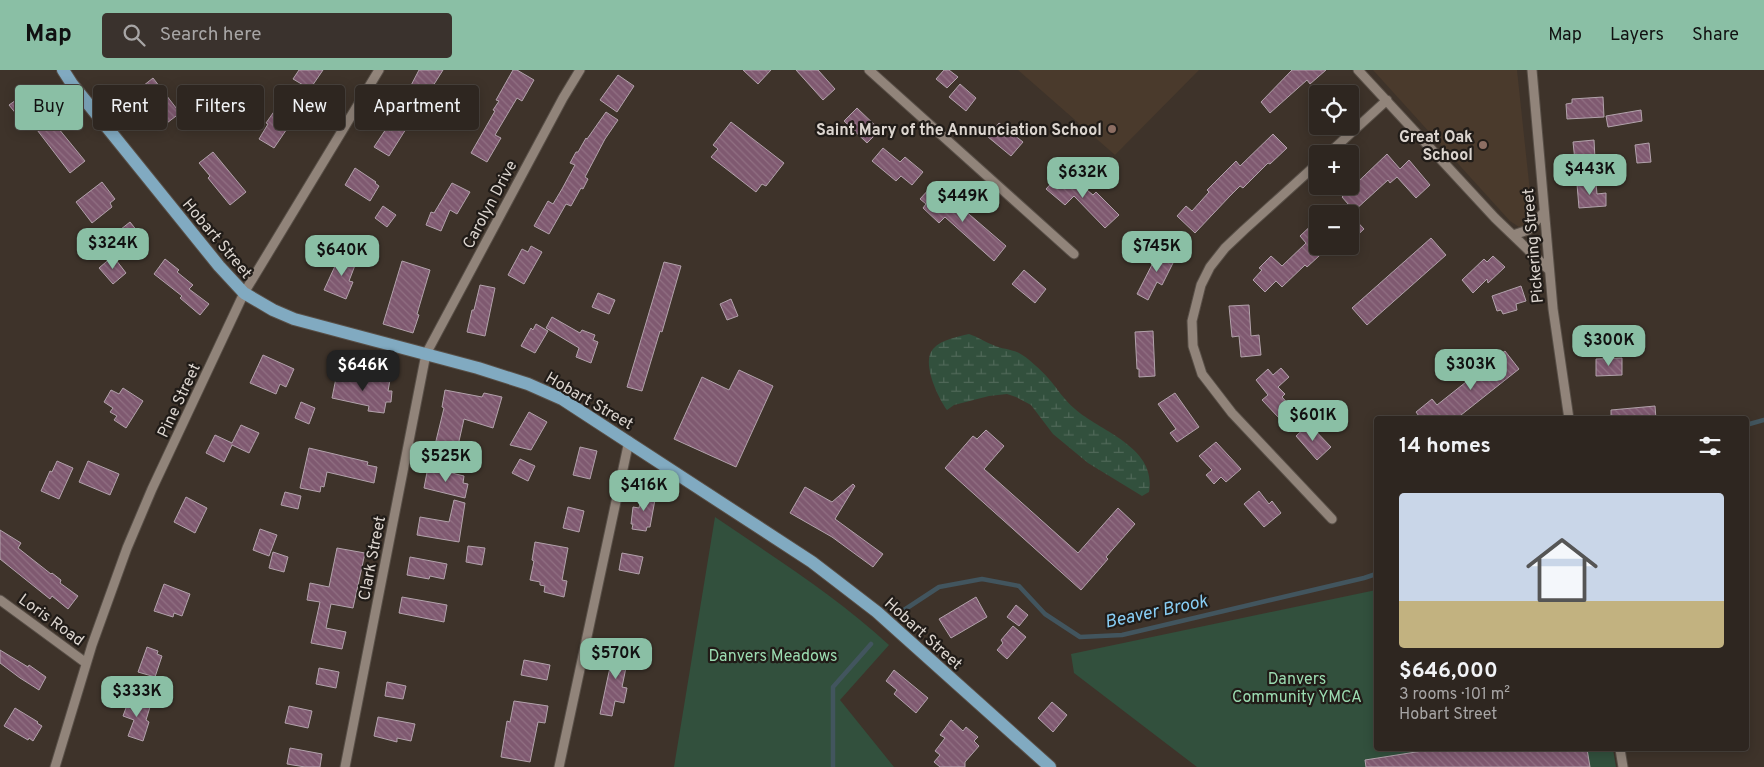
<!DOCTYPE html>
<meta charset="utf-8">
<style>
:root{--surface:#2e2620;--page:#3a322d;--text:#f1f3f6;--muted:#a7a5a5;--line:#49433e;--accent:#8abfa5}
body{margin:0;font-family:Overpass,sans-serif;background:var(--page);color:var(--text);height:100vh;display:flex;flex-direction:column;font-size:19px;white-space:nowrap}
*{box-sizing:border-box;margin:0}
p{font-size:16px;color:var(--muted)}
.icon{flex:none;width:28px;height:28px;fill:none;stroke:currentColor;stroke-width:2;stroke-linecap:round;stroke-linejoin:round}
.map{position:relative;flex:1;overflow:hidden}
.drawer{position:absolute;left:1374px;top:346px;width:375px;height:335px;display:flex;flex-direction:column;background:var(--surface);border-radius:5px;box-shadow:0 2px 12px #0003,0 0 0 1px var(--line)}
.drawer>*{flex:none}
.top-card{position:absolute;left:15px;top:15px;width:475px;height:45px;display:flex;gap:10px}
.fabs{position:absolute;left:1309px;top:15px;display:grid;gap:10px}
.fabs a{display:grid;place-items:center;width:50px;height:50px;border-radius:5px;background:var(--surface);box-shadow:0 2px 12px #0003,0 0 0 1px var(--line);font-size:25px}
.price{position:absolute;translate:-50% -42px;padding:0 11px;border-radius:10px;background:var(--accent);color:#111;font-size:16px;line-height:32px;filter:drop-shadow(0 1px 2px #0008)}
.price::after{content:'';position:absolute;left:50%;top:30px;width:15px;height:11px;margin-left:-8px;background:inherit;clip-path:polygon(0 0,100% 0,50% 100%)}
.price.on{background:#222;color:#fff}
ul{padding:0;list-style:none}
li{display:grid;align-content:center;gap:10px;height:265px;padding:0 25px}
li span{display:grid;place-items:center;height:155px;border-radius:5px;color:#555}
li>.icon{margin-inline-start:auto}
span .icon{width:90px;height:90px;fill:#fffc;stroke-width:1}
li b{font-size:21px}
h2{display:flex;justify-content:space-between;align-items:center;height:60px;padding:0 25px;font-size:21px}
.pill{padding:0 18px;border-radius:5px;background:var(--surface);box-shadow:0 2px 12px #0003,0 0 0 1px var(--line);font-size:18px;line-height:45px}
.pill.on{background:var(--accent);color:#111}
header{display:flex;align-items:center;gap:30px;box-sizing:border-box;height:70px;padding:0 25px;background:var(--accent);color:#111}
header strong{font-size:24px}
nav{display:flex;gap:28px;margin-inline-start:auto;font-size:18px}
.search{width:350px;height:45px;background:var(--page);display:flex;align-items:center;gap:12px;box-sizing:border-box;padding:0 18px;border-radius:5px;color:var(--muted);font-size:19px}
.map>svg:first-child{display:block}
.built{fill:#4a3a2c}
.wetland{fill:url(#wetland-marsh)}
.park{fill:#32503d}
.lines{fill:none;stroke-linecap:round;stroke-linejoin:round}
.stream{stroke:#42555e;stroke-width:4.5}
.building{fill:url(#building-back-hatch);stroke:#b2a2ab}
.minor-casing{stroke:#584f47;stroke-width:11}
.major-casing{stroke:#584f47;stroke-width:14}
.minor{stroke:#91847a;stroke-width:9}
.major{stroke:#81aac1;stroke-width:12}
.education-dot{fill:#8d6e63;stroke:#211c18;stroke-width:2}
.labels{text-anchor:middle;stroke-width:4.5;stroke-linejoin:round;paint-order:stroke}
.poi-label{font-size:16px;font-weight:bold;fill:#dcd5cf;stroke:#211c18;text-anchor:end}
.street-label{font-size:16px;fill:#dcd5cf;stroke:#211c18}
.park-label{font-size:16px;fill:#9bdcb1;stroke:#211c18}
.water-label{font-size:18px;font-style:italic;fill:#88cef5;stroke:#211c18}
</style>
<header>
<strong>Map</strong>
<div class="search"><svg class="icon" aria-label="search" viewBox="0 0 24 24"><circle cx="10" cy="10" r="6"/><path d="M15 15l6 6"/></svg>Search here</div>
<nav><a>Map</a><a>Layers</a><a>Share</a></nav>
</header>
<div class="map">
<svg width="1764" height="697" viewBox="0 0 1764 697">
<defs>
<pattern id="wetland-marsh" width="20" height="14" patternUnits="userSpaceOnUse" patternTransform="scale(1.25)"><rect width="20" height="14" fill="#32503d"/><path d="M1 5h8M5 5V1M11 12h8M15 12V8" fill="none" stroke="#4f6858"/></pattern>
<pattern id="building-back-hatch" width="6" height="6" patternUnits="userSpaceOnUse" patternTransform="scale(1.25)"><rect width="6" height="6" fill="#7f5970"/><path d="M-1 5l2 2M0 0l6 6M5-1l2 2" fill="none" stroke="#917083"/></pattern>
</defs>
<rect width="100%" height="100%" fill="#3e332a"/>
<!-- built -->
<path class="built" d="M1018,0H1199L1115,85Z
M1373,0H1517L1533,150L1528,155L1519,157L1510,151Z"/>
<!-- wetland -->
<path class="wetland" d="M969,264C978,267 985,272 993,275C1001,279 1011,279 1019,283C1027,287 1042,301 1048,308C1057,318 1064,330 1075,339C1101,362 1157,377 1149,422L1142,426L1088,393L1053,364L1031,335L1016,327L1007,324L989,326L954,335L947,340C938,328 921,292 933,279C942,269 957,267 969,264Z"/>
<!-- park -->
<path class="park" d="M715,447C775,488 836,526 889,575L840,630L894,697H674Z
M1376,520V679H1613L1616,697H1197L1074,603L1071,584Z"/>
<g class="lines">
<!-- stream -->
<path class="stream" d="M1746,355L1764,350
M904,540L939,517L982,509L1019,516L1045,544L1080,567L1122,565L1364,508L1376,504
M833,697V617L871,574"/>
</g>
<!-- building -->
<path class="building" d="M299,0H323L310,19L293,9Z
M419,0H443L389,86L374,77L386,59L390,61L411,28L406,25Z
M513,0H517L534,10L522,31L517,28L495,65L501,68L487,92L471,83L495,41L493,40L499,31L496,30Z
M743,0H771L758,14Z
M796,0H818L835,19L823,30Z
M944,0H949L958,7L947,18L936,9Z
M1292,0H1326L1310,14L1307,10L1270,43L1261,32Z
M618,5L634,16L617,42L600,30Z
M153,8L180,43L167,53L155,37L153,39L138,20Z
M960,14L976,28L966,41L949,27Z
M33,18L49,39L45,42L85,91L70,103L31,52L26,56L9,35Z
M1603,27L1604,47L1567,49L1566,34L1572,33V29Z
M280,33L297,44L274,78L259,69L268,54L266,53Z
M857,38L880,60L867,73L844,51Z
M1641,40L1642,51L1608,57L1606,46Z
M606,42L618,50L605,69L585,107L588,109L583,119L581,118L571,136L566,134L549,164L534,156L548,131L553,134L562,119L575,95L570,93L576,82H578L586,68L587,69Z
M731,52L784,93L766,116L762,114L756,122L711,87L718,79L713,75Z
M999,53L1023,72L1011,86L988,67Z
M1273,64L1287,78L1270,94L1268,93L1243,118L1240,116L1230,126L1195,163L1177,146L1186,136L1192,141L1209,122L1207,120L1236,91L1240,96Z
M1594,70L1595,89L1575,91L1573,72Z
M1649,73L1651,92L1637,93L1635,75Z
M883,78L900,92L905,87L923,102L912,115L901,106L896,111L872,91Z
M213,82L246,122L230,135L208,108L210,106L199,93Z
M1387,84L1400,99L1409,90L1430,115L1416,128L1397,107L1390,113L1388,110L1354,141L1342,127Z
M355,98L376,112L375,113L379,116L370,131L345,115Z
M1068,104L1093,125L1096,122L1119,145L1105,158L1074,126L1065,135L1046,119L1058,106L1063,110Z
M102,112L115,129L110,133L112,137L92,153L76,132Z
M452,113L470,122L457,144L450,140L441,161L426,155L431,142L434,143Z
M1596,113L1597,124L1606,123V136L1579,138L1577,114Z
M930,118L944,131L948,126L1006,176L994,191L945,147L939,153L923,138L926,134L920,129Z
M383,136L396,145L387,157L375,148Z
M1350,144L1364,159L1350,172Z
M1318,149V176H1330L1307,197L1305,195L1282,217L1276,211L1265,222L1253,210L1262,200L1259,198L1271,186L1282,196L1306,173L1300,166Z
M130,152L146,172L132,183L116,163Z
M1431,168L1446,185L1367,255L1352,238Z
M531,176L542,182L524,214L508,205L522,179L528,182Z
M1160,179L1176,187L1162,215L1157,212L1148,230L1137,224Z
M341,183L357,190L349,211L353,212L346,229L324,220Z
M113,186L126,203L113,214L99,198Z
M1493,186L1505,197L1488,213L1487,209L1473,223L1462,210L1484,189L1487,192Z
M165,189L179,200L177,202L193,215L189,219L209,234L200,245L180,228L182,226L154,204Z
M402,191L430,200L417,244L419,245L413,263L383,254Z
M664,192L681,196L662,262L660,261L642,321L627,317Z
M1024,200L1046,219L1035,233L1012,214Z
M480,215L495,218L485,266L467,262L472,240H474Z
M1521,216L1526,231L1516,234L1517,240L1503,244L1501,240L1497,241L1492,226Z
M598,223L615,230L609,244L592,237Z
M731,229L738,246L727,250L720,234Z
M1249,235L1251,266L1259,265L1261,285L1241,287L1239,266L1232,267L1229,236Z
M552,247L580,263L582,260L595,265L593,270L598,272L591,293L576,287L579,278L546,258Z
M536,254L548,261L535,283L521,276L531,258L533,260Z
M1153,261L1155,306L1139,307V299H1137L1135,262Z
M1505,281L1519,299L1456,349H1421L1416,342L1432,329L1437,335Z
M263,285L294,299L286,317L280,314L276,324L250,313Z
M1622,288V305L1596,306V289Z
M1281,298L1289,307L1278,317L1285,324L1282,327L1291,337L1279,348L1262,330L1268,325L1256,310L1268,299L1273,305Z
M739,300L773,316L736,397L674,369L702,307L729,320Z
M337,303L373,310V308L390,310L388,321H392L391,332H386L384,343L368,341L369,336L332,328Z
M123,318L143,331L126,358L114,350L117,346L110,342L113,338L104,332L111,320L119,324Z
M445,320L482,327L484,323L502,327L493,358L464,349L457,380L435,375L444,338L442,337Z
M1175,323L1199,357L1177,372L1170,363L1176,359L1158,334Z
M301,332L315,338L309,354L295,348Z
M1655,336L1656,349H1611V340Z
M529,342L547,352L531,380L510,375Z
M1309,354L1331,377L1317,390L1296,366Z
M241,355L259,363L249,383L232,375L224,392L206,383L215,365L232,373Z
M986,360L1004,376L984,399L1078,483L1118,438L1135,454L1106,487L1108,489L1081,520L945,398L973,366L977,369Z
M1216,372L1241,399L1226,412L1221,407L1214,414L1206,405L1212,400L1199,386Z
M580,377L597,381L590,409L573,405Z
M309,378L368,392L367,395L377,397L374,413L327,402L324,417L321,416L320,422L300,418Z
M520,389L535,396L528,411L512,403Z
M57,391L73,398L59,429L41,421L50,401L52,402Z
M88,391L119,404L110,425L79,412Z
M428,397L464,406L463,413L468,414L465,428L424,418Z
M853,414L855,416L835,449L883,484L873,497L832,467L790,443L805,417L832,432Z
M1259,421L1269,434L1272,431L1281,443L1264,457L1244,434Z
M285,422L301,426L298,439L281,435Z
M642,422L656,424L650,457H647L646,461L632,459L633,454H631L633,437L639,438Z
M186,427L207,438L195,463L174,452Z
M454,430L465,433L459,472L417,465L420,447L449,452Z
M568,437L584,441L579,462L563,458Z
M260,459L277,465L269,486L253,480Z
M0,460L21,473L18,478L51,504L52,503L61,510L60,513L78,526L68,539L52,526L50,529L0,489Z
M535,472L568,478L562,510L567,511L564,527L544,522L545,516L540,515V512L530,510L534,491L532,490Z
M468,476L485,478L482,495L466,492Z
M337,478L365,483L353,538L331,534L326,558L346,562L342,579L311,573L320,532L307,530L310,513L329,517Z
M273,482L288,487L284,502L269,498Z
M622,483L643,487L639,504L619,500Z
M410,487L447,494L444,509L430,506L429,509L407,505Z
M164,514L190,524L182,546L174,543L173,547L154,541Z
M402,527L447,535L444,552L399,543Z
M976,527L987,547L951,568L939,549Z
M1016,535L1028,545L1019,556L1007,547Z
M1013,556L1026,567L1007,589L997,580L1003,573L1001,570Z
M615,574L630,578L622,617L627,618L624,633L615,631L612,646L600,644Z
M147,577L158,581L157,584L162,586L155,607L138,602Z
M0,580L28,597L29,595L46,607L39,620L20,608L0,593Z
M524,590L550,595L547,610L521,605Z
M319,598L339,602L336,618L316,614Z
M894,600L928,628L916,643L894,624L897,620L886,611Z
M387,612L406,616L403,629L385,626Z
M130,627L144,631L143,635L150,637L146,650L149,652L143,671L128,666L134,650L123,646Z
M514,631L548,636L545,653L538,652L530,692L501,687L507,651L510,652Z
M1052,632L1067,645L1053,662L1038,648Z
M289,636L312,641L308,658L285,653Z
M15,638L38,652L37,653L42,656L33,671L29,668L28,670L4,656Z
M378,647L415,654L411,671L397,668V672L374,666Z
M951,650L963,661L966,657L978,667L974,671L979,676L965,692V697H940L934,692L940,685L935,681L945,668L940,665Z
M290,678L322,684L320,697H305L287,694Z
M1435,679H1587L1590,697H1366L1365,690Z"/>
<g class="lines">
<defs>
<path id="minor" d="M869,0L1074,184
M1358,0L1495,148L1549,200
M1532,0L1553,239L1569,349
M1328,84L1387,30
M1318,93L1244,160L1225,178L1210,197L1201,215L1192,251L1193,276L1202,304L1232,343L1332,449
M1513,165L1528,160L1544,142
M0,530L86,593
M1620,679L1623,697
M55,697L92,575L127,478L152,419L244,223L379,0
M345,697L426,284L563,28L580,0
M559,697L629,371"/>
<path id="major" d="M63,0L72,14L219,196L244,223L273,240L294,249L478,298L528,314L562,329L812,492L877,542L1050,697"/>
</defs>
<!-- minor casing -->
<use href="#minor" class="minor-casing"/>
<!-- major casing -->
<use href="#major" class="major-casing"/>
<!-- minor -->
<use href="#minor" class="minor"/>
<!-- major -->
<use href="#major" class="major"/>
</g>
<!-- markers -->
<g class="education-dot">
<circle cx="1112" cy="59" r="5"/>
<circle cx="1483" cy="75" r="5"/>
</g>
<g class="labels">
<!-- poi labels -->
<g class="poi-label">
<text x="1102" y="65">Saint Mary of the Annunciation School</text>
<text x="1473" y="72">Great Oak<tspan x="1473" dy="18">School</tspan></text>
</g>
<!-- street labels -->
<g class="street-label">
<text transform="translate(489 134) rotate(-62)" y="6">Carolyn Drive</text>
<text transform="translate(218 168) rotate(50)" y="6">Hobart Street</text>
<text transform="translate(1532 176) rotate(-95)" y="6">Pickering Street</text>
<text transform="translate(178 330) rotate(-65)" y="6">Pine Street</text>
<text transform="translate(590 330) rotate(30)" y="6">Hobart Street</text>
<text transform="translate(371 488) rotate(-79)" y="6">Clark Street</text>
<text transform="translate(52 549) rotate(36)" y="6">Loris Road</text>
<text transform="translate(924 563) rotate(42)" y="6">Hobart Street</text>
</g>
<!-- park labels -->
<g class="park-label">
<text x="773" y="591">Danvers Meadows</text>
<text x="1297" y="614">Danvers<tspan x="1297" dy="18">Community YMCA</tspan></text>
</g>
<!-- water labels -->
<g class="water-label">
<text transform="translate(1156 541) rotate(-12)" y="6">Beaver Brook</text>
</g>
</g>
</svg>
<div class="fabs">
<a><svg class="icon" aria-label="locate" viewBox="0 0 24 24"><circle cx="12" cy="12" r="6"/><path d="M12 2v4M12 18v4M2 12h4M18 12h4"/></svg></a>
<a>+</a>
<a>−</a>
</div>
<b class="price" style="left:1590px;top:126px">$443K</b>
<b class="price" style="left:1083px;top:129px">$632K</b>
<b class="price" style="left:963px;top:153px">$449K</b>
<b class="price" style="left:113px;top:200px">$324K</b>
<b class="price" style="left:1157px;top:203px">$745K</b>
<b class="price" style="left:342px;top:207px">$640K</b>
<b class="price" style="left:1609px;top:297px">$300K</b>
<b class="price" style="left:1471px;top:321px">$303K</b>
<b class="price on" style="left:363px;top:322px">$646K</b>
<b class="price" style="left:1313px;top:372px">$601K</b>
<b class="price" style="left:446px;top:413px">$525K</b>
<b class="price" style="left:644px;top:442px">$416K</b>
<b class="price" style="left:616px;top:610px">$570K</b>
<b class="price" style="left:137px;top:648px">$333K</b>
<div class="top-card">
<a class="pill on">Buy</a>
<a class="pill">Rent</a>
<a class="pill">Filters</a>
<a class="pill">New</a>
<a class="pill">Apartment</a>
</div>
<section class="drawer">
<h2>14 homes<svg class="icon" aria-label="filters" viewBox="0 0 24 24"><path d="M4 7h16M4 17h16"/><circle cx="9" cy="7" r="2"/><circle cx="15" cy="17" r="2"/></svg></h2>
<ul>
<li><span style="background:linear-gradient(#c9d6e8 70%,#c2b280 0)"><svg class="icon" aria-label="home" viewBox="0 0 24 24"><path d="M3 11l9-7 9 7M6 9v11h12V9"/></svg></span><div><b>$646,000</b><p>3 rooms · 101 m²</p><p>Hobart Street</p></div></li>
</ul>
</section>
</div>
